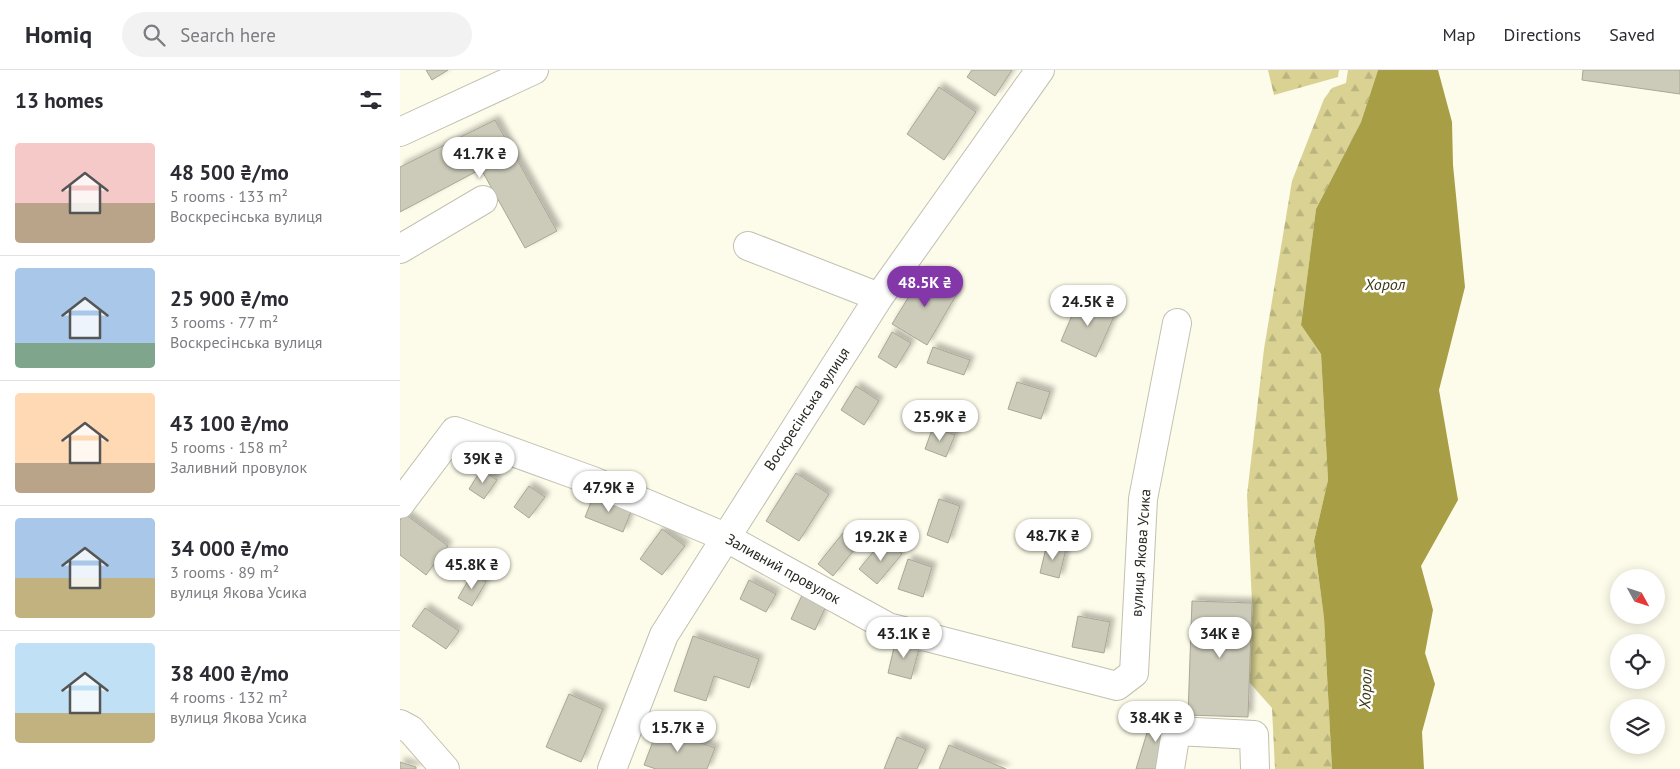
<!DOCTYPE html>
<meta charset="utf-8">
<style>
:root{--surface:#fff;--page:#f2f2f3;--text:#2b2b33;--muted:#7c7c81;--line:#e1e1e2;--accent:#8437a8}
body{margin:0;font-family:"PT Sans",sans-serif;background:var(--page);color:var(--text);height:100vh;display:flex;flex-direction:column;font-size:19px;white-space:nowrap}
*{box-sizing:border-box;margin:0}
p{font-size:16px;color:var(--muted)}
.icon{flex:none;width:28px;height:28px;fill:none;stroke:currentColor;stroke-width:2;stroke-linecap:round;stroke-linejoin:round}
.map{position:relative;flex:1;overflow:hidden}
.details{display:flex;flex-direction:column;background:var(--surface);width:400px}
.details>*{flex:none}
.needle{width:32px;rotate:130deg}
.buttons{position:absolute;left:1210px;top:499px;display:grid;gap:10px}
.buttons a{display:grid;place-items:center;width:55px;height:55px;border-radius:50%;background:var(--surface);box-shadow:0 2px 12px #0003;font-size:25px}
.price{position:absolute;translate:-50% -42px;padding:0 11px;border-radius:18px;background:#fff;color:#222;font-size:16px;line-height:32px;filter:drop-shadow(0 1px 2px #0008)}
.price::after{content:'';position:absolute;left:50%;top:30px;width:15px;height:11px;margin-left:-8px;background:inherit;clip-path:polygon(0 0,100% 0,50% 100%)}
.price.selected{background:var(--accent);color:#fff}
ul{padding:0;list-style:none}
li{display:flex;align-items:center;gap:15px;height:125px;padding:0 15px}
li+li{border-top:1px solid var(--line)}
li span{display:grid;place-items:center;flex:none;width:140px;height:100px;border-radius:5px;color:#555}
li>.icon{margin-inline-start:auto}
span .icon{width:60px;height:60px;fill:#fffc;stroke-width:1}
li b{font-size:21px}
h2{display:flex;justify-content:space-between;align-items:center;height:60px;padding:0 15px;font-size:21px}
header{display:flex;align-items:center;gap:30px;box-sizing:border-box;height:70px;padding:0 25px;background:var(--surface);border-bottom:1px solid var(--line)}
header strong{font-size:24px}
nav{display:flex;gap:28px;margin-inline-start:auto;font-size:18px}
.search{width:350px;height:45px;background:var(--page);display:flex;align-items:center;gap:12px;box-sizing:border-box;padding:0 18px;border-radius:28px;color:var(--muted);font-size:19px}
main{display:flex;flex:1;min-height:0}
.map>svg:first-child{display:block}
.forest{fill:url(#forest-firs)}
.water{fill:#a89e46}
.building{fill:#cccbba;stroke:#a8a796;filter:url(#shadow)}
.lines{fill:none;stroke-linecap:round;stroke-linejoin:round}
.minor-casing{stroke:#c2c0b0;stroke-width:30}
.minor{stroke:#fff;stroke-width:28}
.labels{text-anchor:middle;stroke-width:5;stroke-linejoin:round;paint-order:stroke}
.street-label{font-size:15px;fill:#292922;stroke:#fff}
.water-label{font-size:16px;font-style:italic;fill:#3e3a14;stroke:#fff}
</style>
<header>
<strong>Homiq</strong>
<div class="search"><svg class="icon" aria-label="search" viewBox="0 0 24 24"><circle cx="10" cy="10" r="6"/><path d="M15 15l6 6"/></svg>Search here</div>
<nav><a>Map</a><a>Directions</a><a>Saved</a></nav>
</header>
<main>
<section class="details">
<h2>13 homes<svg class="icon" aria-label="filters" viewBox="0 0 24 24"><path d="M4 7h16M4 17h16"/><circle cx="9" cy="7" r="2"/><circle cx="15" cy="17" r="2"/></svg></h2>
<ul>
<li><span style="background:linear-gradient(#f6c9c9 60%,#b9a48a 0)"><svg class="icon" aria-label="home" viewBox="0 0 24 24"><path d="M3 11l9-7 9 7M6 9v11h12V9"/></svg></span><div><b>48 500 ₴/mo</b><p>5 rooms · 133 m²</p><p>Воскресінська вулиця</p></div></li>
<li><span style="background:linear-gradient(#a9c7e8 75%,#7fa58c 0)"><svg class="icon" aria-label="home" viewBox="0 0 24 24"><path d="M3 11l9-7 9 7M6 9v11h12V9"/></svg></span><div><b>25 900 ₴/mo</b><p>3 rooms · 77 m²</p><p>Воскресінська вулиця</p></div></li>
<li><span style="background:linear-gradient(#ffd9b3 70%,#b9a48a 0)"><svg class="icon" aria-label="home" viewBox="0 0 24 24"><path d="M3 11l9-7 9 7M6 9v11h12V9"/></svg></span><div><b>43 100 ₴/mo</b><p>5 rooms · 158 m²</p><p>Заливний провулок</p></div></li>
<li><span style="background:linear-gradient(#a9c7e8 60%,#c2b280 0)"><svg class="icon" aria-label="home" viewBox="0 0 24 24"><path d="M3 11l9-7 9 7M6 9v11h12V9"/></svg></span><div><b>34 000 ₴/mo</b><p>3 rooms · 89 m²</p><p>вулиця Якова Усика</p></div></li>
<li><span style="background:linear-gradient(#bfe0f5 70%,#c2b280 0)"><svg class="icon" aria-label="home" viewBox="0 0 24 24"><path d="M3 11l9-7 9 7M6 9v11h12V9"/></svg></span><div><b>38 400 ₴/mo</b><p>4 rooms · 132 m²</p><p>вулиця Якова Усика</p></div></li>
</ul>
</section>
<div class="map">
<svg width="1280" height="699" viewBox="0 0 1280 699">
<defs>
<pattern id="forest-firs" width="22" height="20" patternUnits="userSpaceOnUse" patternTransform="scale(1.25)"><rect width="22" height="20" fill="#d9d292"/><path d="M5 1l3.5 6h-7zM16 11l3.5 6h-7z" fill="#bab47e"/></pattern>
<filter id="shadow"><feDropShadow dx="4.5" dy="-4.5" stdDeviation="2.5" flood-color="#0004"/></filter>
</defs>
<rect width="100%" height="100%" fill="#fdfbe9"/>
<!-- forest -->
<path class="forest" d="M868,0H939L938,7L874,25Z
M948,0H978L961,52L916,139L901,255L921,284L928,410L914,471L924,548L932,699H875L872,638L849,612L852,533L847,425L864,279L892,111L924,29L932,18L946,13Z"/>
<!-- water -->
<path class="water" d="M978,0H1038L1052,52L1053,95L1065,217L1039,320L1058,430L1021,496L1033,540L1025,583L1035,614L1022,662L1024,699H932L924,548L914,471L928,410L921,284L901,255L916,139L961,52Z"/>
<!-- building -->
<path class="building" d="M26,0H48L32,10Z
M572,0H612L595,26L567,7Z
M1183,0H1280V24L1182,10Z
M539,17L576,42L544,90L507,64Z
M95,50L157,161L125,178L81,99L0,142V97Z
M524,202L558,222L527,275L492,254Z
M680,227L716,242L696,287L661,271Z
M492,262L511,273L496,298L478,287Z
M533,277L570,290L564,305L527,293Z
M617,312L650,322L641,349L608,339Z
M456,316L479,331L464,355L441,340Z
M533,357L555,365L546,387L525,379Z
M81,400L97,410L84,429L69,419Z
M396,403L429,424L399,471L366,451Z
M129,416L145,427L129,448L114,437Z
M194,425L232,439L223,462L185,447Z
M539,429L560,436L548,473L527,465Z
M5,444L48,476L26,505L0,485V450Z
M262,459L285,476L262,505L240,489Z
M443,463L458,475L433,506L418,494Z
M484,469L502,484L477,514L459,499Z
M647,474L666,479L659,508L640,503Z
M508,489L532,497L523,527L498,519Z
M72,504L86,512L72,536L58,528Z
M349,510L376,524L366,542L340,529Z
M404,521L428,532L415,560L391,549Z
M792,531L852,533L848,647L788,645Z
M25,538L59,561L46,579L12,556Z
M678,546L710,552L704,583L672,577Z
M293,566L359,589L349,618L314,606L306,631L274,621Z
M496,569L520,575L511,609L488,603Z
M169,624L203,639L181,692L146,677Z
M753,643L775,648L761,699H736Z
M258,658L315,678L307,699H256L244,695Z
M497,667L526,679L517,699H484Z
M549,675L606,699H539Z
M0,692L16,697V699H0Z"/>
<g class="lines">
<defs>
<path id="minor" d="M0,62L134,0
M348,176L479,227
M0,179L83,130
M0,434L55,361L193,411L325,467L488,557L717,616L734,603L743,429L777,253
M0,654L11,660L45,699
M212,699L264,565L479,227L640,0
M770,699L776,661L854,665L855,699"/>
</defs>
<!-- minor casing -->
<use href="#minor" class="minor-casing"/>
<!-- minor -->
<use href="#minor" class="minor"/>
</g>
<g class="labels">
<!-- street labels -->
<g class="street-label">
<text transform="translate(407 339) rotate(-57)" y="5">Воскресінська вулиця</text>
<text transform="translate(741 483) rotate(-86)" y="5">вулиця Якова Усика</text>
<text transform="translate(383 499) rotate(29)" y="5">Заливний провулок</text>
</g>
<!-- water labels -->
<g class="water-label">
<text x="985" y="220">Хорол</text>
<text transform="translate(965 619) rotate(-88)" y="6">Хорол</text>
</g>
</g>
</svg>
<div class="buttons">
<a><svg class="needle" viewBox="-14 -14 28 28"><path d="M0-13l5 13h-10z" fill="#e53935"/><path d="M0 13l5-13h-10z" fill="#7c7c81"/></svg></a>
<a><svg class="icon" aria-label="locate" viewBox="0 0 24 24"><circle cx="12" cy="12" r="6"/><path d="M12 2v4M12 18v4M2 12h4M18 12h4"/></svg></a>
<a><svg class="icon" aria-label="layers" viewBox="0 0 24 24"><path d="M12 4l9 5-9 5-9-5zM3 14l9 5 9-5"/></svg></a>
</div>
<b class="price" style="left:80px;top:109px">41.7K ₴</b>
<b class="price selected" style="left:525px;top:238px">48.5K ₴</b>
<b class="price" style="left:688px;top:257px">24.5K ₴</b>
<b class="price" style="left:540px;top:372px">25.9K ₴</b>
<b class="price" style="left:83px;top:414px">39K ₴</b>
<b class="price" style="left:209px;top:443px">47.9K ₴</b>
<b class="price" style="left:653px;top:491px">48.7K ₴</b>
<b class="price" style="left:481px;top:492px">19.2K ₴</b>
<b class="price" style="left:72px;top:520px">45.8K ₴</b>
<b class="price" style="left:504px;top:589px">43.1K ₴</b>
<b class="price" style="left:820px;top:589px">34K ₴</b>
<b class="price" style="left:756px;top:673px">38.4K ₴</b>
<b class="price" style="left:278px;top:683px">15.7K ₴</b>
</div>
</main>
